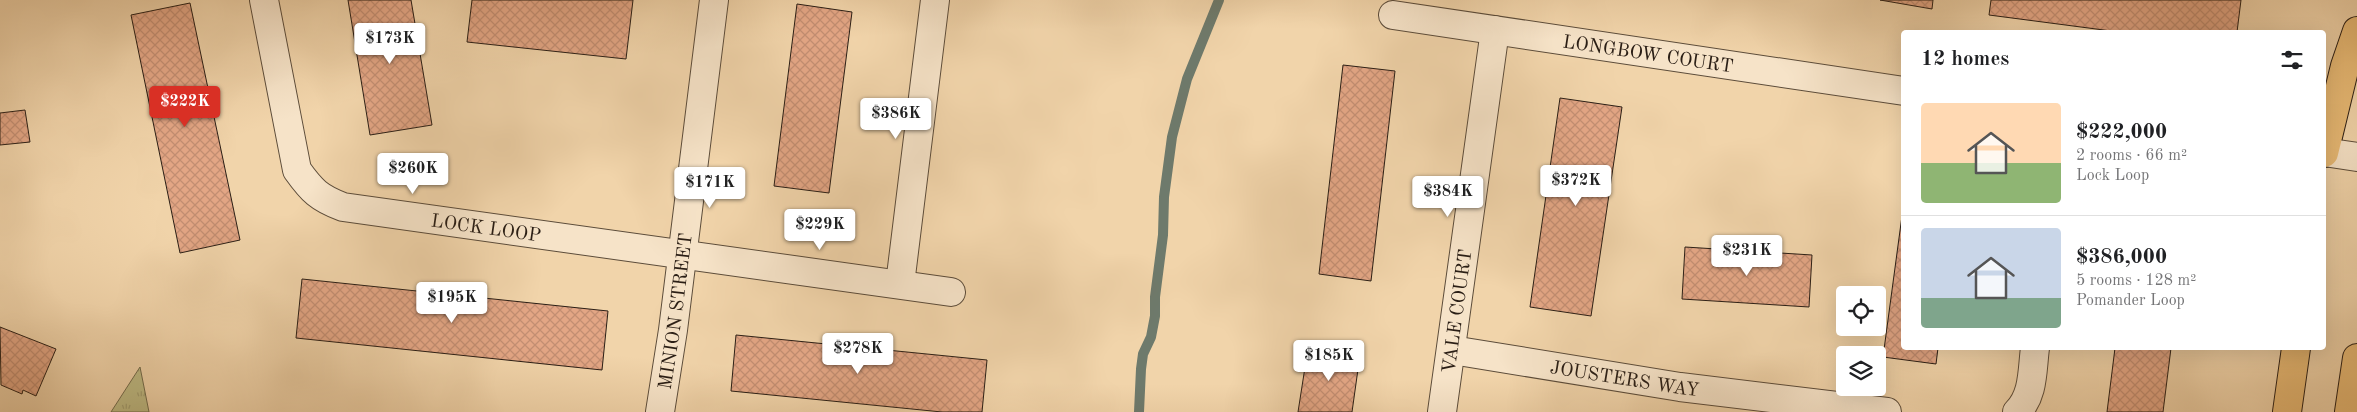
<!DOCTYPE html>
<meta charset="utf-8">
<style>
:root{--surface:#fff;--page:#f6f6f6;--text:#202124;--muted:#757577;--line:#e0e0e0;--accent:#d93025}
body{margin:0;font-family:"Old Standard TT",serif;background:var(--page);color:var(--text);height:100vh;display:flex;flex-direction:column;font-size:19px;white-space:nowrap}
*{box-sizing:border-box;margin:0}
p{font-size:16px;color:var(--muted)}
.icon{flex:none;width:28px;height:28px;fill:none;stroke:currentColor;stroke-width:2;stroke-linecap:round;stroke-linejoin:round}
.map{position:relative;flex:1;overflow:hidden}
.details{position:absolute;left:1901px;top:30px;width:425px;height:320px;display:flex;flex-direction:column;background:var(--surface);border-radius:5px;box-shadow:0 5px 20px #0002}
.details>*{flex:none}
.buttons{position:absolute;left:1836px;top:286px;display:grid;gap:10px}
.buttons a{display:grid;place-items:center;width:50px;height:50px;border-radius:5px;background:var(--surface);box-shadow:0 5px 20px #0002;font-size:25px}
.price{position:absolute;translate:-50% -42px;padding:0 11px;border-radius:5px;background:#fff;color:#222;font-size:16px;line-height:32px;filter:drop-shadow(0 1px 2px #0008)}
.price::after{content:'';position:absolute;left:50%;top:30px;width:15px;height:11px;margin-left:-8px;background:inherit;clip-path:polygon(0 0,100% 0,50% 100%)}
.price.selected{background:var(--accent);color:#fff}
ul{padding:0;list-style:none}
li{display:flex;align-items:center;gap:15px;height:125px;padding:0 20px}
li+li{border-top:1px solid var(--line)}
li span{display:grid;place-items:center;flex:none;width:140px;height:100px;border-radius:5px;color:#555}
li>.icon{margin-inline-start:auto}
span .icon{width:60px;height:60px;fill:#fffc;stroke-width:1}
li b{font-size:21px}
h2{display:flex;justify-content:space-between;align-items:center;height:60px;padding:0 20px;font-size:21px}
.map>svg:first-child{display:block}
.grass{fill:url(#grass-tufts);stroke:#746c4d}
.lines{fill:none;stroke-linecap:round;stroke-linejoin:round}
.stream{stroke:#6e7a6c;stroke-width:10}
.building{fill:url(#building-cross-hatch);stroke:#2a1e15}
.minor-casing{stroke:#5c4c3a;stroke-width:30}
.major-casing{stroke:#2a1e15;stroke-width:30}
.minor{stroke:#f6e3c8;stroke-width:28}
.major{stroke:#e8ba75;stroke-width:28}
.labels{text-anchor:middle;stroke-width:4.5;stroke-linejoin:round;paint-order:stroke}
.street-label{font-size:19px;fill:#2a1e15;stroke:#f6e3c8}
</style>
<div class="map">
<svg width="2357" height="412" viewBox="0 0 2357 412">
<defs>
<pattern id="grass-tufts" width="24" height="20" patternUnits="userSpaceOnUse" patternTransform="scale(1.25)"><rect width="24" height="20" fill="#bebb85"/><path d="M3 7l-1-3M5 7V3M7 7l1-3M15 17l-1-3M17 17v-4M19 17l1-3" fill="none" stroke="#a3a072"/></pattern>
<pattern id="building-cross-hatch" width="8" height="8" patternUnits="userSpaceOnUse" patternTransform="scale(1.25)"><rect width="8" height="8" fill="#e3a685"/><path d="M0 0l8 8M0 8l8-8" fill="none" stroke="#c38e72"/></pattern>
</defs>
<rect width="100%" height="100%" fill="#f1d4aa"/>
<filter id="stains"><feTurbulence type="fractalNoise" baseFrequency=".004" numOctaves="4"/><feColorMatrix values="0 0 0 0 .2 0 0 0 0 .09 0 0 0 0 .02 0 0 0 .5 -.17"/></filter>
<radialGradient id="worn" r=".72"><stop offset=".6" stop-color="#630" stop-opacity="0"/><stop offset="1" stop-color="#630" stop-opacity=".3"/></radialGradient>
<!-- grass -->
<path class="grass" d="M140,367L149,412H111Z"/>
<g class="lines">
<!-- stream -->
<path class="stream" d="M1139,412L1141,369L1143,354L1151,337L1155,316V297L1163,235L1164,197L1172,137L1187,79L1219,0"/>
</g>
<!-- building -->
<path class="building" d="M348,0H411L432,125L370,135Z
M472,0H633L626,59L467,42Z
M1880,0H1933L1932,9Z
M1991,0H2241L2237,32H2119L1989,15Z
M190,3L240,240L180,253L131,15Z
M797,4L852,12L829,193L774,186Z
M1343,65L1395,71L1371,281L1319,274Z
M1560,98L1622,107L1591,316L1530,307Z
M25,110L30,142L0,145V113Z
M1904,201V348H1938L1936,364L1883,357Z
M1685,247L1812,255L1809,307L1682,299Z
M302,279L608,311L602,370L296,338Z
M0,327L56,349L36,396L23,390L22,394L1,385Z
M736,335L987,360L982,412H942L731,391Z
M1308,348L1360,355L1352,412H1298Z
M2115,348H2171L2163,412H2107Z"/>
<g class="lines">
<defs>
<g id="minor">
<path id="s1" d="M264,0L297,170C312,191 319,198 343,207L951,292"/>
<path id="s2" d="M1393,15L1904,91"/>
<path d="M2324,152L2357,157"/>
<path d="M900,284L935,0"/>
<path id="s3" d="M1452,350L1680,387L1887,412"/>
<path id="s4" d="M660,412L673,330L714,0"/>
<path id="s5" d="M1442,412L1495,30"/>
<path d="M2017,412C2034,395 2032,370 2035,348"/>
</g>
<path id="major" d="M2324,153L2345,66L2357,31
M2287,412L2296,348
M2349,412L2357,358"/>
</defs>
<!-- minor casing -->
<use href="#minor" class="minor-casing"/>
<!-- major casing -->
<use href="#major" class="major-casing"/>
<!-- minor -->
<use href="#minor" class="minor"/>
<!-- major -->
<use href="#major" class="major"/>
</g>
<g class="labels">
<!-- street labels -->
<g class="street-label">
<text dy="7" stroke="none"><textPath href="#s2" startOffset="258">LONGBOW COURT</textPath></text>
<text dy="7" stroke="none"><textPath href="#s1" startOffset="378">LOCK LOOP</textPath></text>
<text dy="7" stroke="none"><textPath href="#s4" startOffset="102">MINION STREET</textPath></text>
<text dy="7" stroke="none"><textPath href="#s5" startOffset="102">VALE COURT</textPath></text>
<text dy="7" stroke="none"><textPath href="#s3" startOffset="175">JOUSTERS WAY</textPath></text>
</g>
</g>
<rect width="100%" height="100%" filter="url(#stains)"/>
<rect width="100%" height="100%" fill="url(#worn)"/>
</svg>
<div class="buttons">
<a><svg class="icon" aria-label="locate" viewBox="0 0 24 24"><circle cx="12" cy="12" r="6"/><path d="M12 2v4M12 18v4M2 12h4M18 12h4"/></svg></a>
<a><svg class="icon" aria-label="layers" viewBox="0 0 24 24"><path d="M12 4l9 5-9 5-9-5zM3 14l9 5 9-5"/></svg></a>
</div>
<b class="price" style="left:390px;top:65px">$173K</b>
<b class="price selected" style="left:185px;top:128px">$222K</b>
<b class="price" style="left:896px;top:140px">$386K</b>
<b class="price" style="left:413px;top:195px">$260K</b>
<b class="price" style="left:1576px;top:207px">$372K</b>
<b class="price" style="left:710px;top:209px">$171K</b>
<b class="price" style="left:1448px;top:218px">$384K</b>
<b class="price" style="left:820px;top:251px">$229K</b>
<b class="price" style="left:1747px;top:277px">$231K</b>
<b class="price" style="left:452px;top:324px">$195K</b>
<b class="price" style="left:858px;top:375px">$278K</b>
<b class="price" style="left:1329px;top:382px">$185K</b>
<section class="details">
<h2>12 homes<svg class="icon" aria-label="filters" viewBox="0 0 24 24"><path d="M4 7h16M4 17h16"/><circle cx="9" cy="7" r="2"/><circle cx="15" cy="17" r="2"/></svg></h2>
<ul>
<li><span style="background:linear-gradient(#ffd9b3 60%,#8fb573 0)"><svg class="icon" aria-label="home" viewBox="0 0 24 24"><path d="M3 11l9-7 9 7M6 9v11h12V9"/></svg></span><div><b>$222,000</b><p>2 rooms · 66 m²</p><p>Lock Loop</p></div></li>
<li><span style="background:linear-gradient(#c9d6e8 70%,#7fa58c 0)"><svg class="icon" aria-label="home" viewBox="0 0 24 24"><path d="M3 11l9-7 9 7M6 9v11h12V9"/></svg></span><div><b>$386,000</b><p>5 rooms · 128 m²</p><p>Pomander Loop</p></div></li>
</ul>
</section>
</div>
